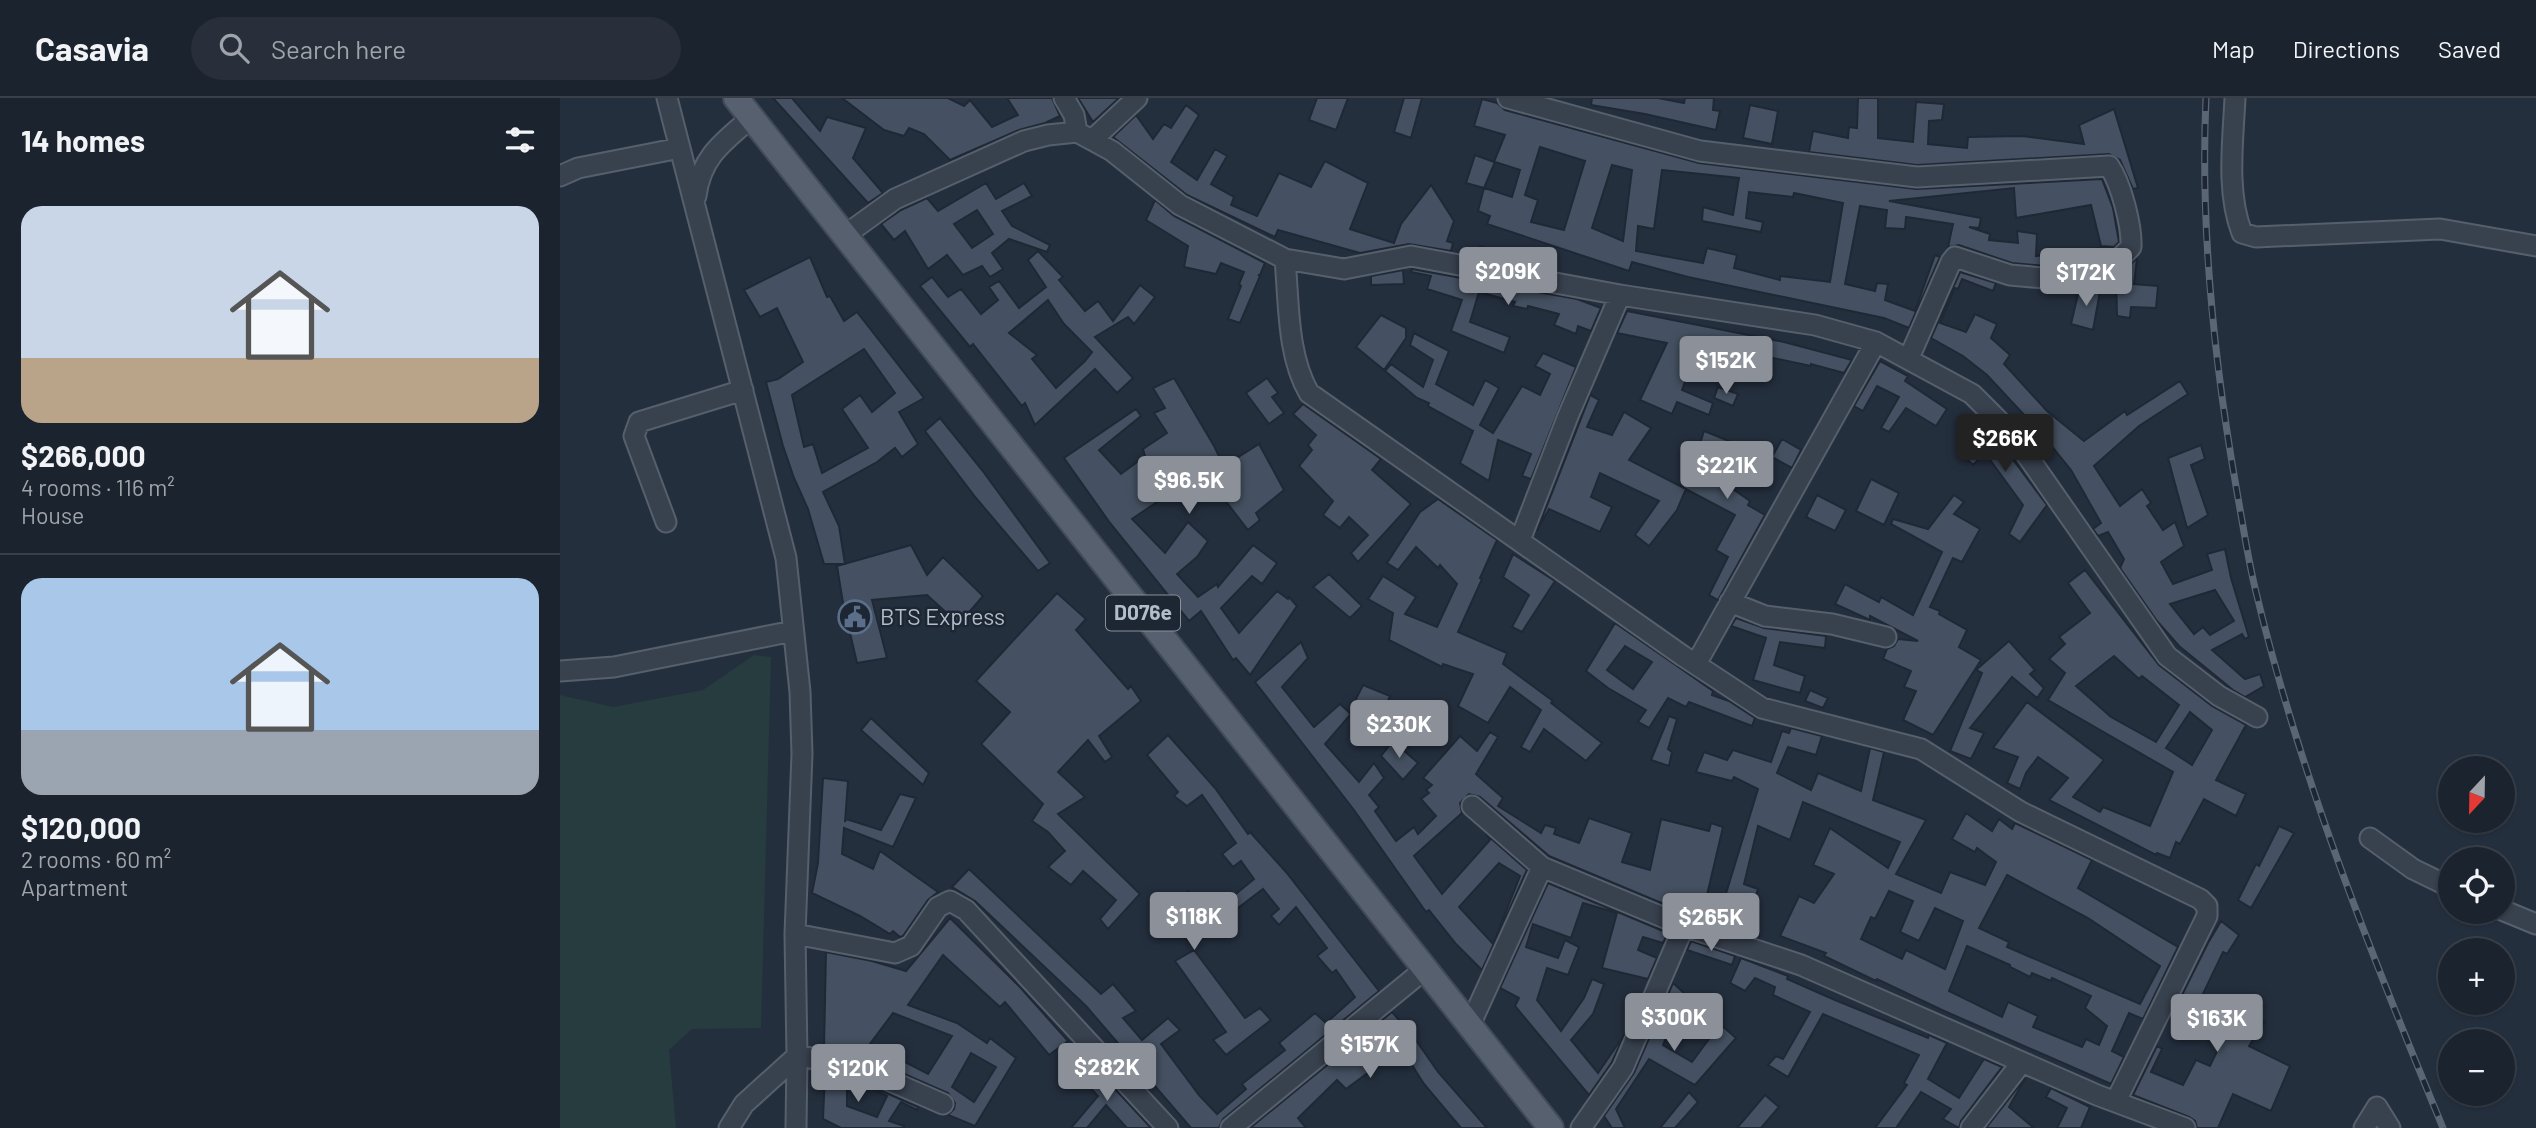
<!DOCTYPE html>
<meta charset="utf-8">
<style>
:root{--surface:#1b232e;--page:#282f3a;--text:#f1f3f6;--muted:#a0a4aa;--line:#39404a;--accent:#8c9099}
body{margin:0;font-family:Barlow,sans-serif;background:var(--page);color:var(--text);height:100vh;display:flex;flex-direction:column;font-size:26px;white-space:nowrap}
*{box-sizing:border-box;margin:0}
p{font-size:23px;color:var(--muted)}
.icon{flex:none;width:38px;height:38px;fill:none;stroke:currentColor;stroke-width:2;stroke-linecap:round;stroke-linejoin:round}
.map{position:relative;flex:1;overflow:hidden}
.details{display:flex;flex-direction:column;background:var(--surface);width:560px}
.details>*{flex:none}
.needle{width:46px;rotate:202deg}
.fabs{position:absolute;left:1878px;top:658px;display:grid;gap:14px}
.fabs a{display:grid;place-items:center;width:77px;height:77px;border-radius:50%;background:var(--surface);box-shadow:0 2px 5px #0004,0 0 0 2px var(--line);font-size:35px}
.price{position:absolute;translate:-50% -60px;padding:0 16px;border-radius:7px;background:var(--accent);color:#fff;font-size:23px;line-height:46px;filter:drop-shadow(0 2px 4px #0008)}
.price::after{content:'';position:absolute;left:50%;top:42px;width:21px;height:16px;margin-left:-10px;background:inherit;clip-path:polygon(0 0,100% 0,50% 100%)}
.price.selected{background:#222;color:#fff}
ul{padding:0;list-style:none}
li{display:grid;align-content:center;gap:14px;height:371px;padding:0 21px}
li+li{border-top:2px solid var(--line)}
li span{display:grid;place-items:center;height:217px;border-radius:21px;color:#555}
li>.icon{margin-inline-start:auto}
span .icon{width:126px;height:126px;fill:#fffc;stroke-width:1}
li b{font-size:30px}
h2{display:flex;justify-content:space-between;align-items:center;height:84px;padding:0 21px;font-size:30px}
header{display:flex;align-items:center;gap:42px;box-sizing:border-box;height:98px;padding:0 35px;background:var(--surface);border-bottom:2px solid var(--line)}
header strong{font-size:33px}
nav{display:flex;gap:38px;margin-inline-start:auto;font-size:24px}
.search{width:490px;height:63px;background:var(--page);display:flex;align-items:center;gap:18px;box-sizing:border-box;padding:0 24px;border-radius:38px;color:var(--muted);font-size:26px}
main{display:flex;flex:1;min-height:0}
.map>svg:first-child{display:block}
.green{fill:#263c3f}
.building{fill:#455162;stroke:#1f2835;stroke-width:2;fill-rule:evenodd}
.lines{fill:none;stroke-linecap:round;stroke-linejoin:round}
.minor-casing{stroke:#565f6c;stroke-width:23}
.major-casing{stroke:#414a57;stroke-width:28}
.minor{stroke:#38414e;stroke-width:19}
.major{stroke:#56606e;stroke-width:24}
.rail-casing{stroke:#5a6575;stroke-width:7}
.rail{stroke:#1d2633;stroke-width:4.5;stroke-dasharray:13;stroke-linecap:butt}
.labels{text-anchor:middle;stroke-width:5;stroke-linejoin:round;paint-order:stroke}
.shield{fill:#1d2633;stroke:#878f9c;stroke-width:2}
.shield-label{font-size:21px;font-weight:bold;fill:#b4bcc9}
.poi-label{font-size:23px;fill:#b4bcc9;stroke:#1d2633;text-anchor:start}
</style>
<header>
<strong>Casavia</strong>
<div class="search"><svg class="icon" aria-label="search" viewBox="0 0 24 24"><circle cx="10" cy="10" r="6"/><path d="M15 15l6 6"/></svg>Search here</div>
<nav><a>Map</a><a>Directions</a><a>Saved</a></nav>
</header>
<main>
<section class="details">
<h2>14 homes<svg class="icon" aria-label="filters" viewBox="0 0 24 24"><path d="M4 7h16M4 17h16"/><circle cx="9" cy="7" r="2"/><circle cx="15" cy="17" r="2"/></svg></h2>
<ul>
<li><span style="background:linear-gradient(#c9d6e8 70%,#b9a48a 0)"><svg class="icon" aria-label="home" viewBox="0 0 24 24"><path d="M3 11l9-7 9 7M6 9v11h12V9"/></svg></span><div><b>$266,000</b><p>4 rooms · 116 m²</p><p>House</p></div></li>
<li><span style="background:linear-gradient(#a9c7e8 70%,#9aa5b1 0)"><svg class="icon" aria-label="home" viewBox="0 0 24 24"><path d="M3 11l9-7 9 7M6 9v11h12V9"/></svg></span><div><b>$120,000</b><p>2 rooms · 60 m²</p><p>Apartment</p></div></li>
</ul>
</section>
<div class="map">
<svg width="1976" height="1030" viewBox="0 0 1976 1030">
<rect width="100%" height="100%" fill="#242f3e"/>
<!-- green -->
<path class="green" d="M194,557L211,559L201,930L132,931L109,952L116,1030H0V597L53,609L143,592Z"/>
<!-- building -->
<path class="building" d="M213,0H232L260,33L267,19L306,30L293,60L323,95L308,105Z
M282,0H388L404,8L410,2L432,29L458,17L447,0H492L500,18L485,25L459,32L390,62L364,36L349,30L344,38L324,32Z
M518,0H559L533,24Z
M757,0H788L776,32L749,22Z
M844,0H862L851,40L834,34Z
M1032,0H1098L1124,5L1125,0H1154L1153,12L1160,13L1156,32L1085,16L1031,7Z
M1298,0H1318V40L1353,44L1356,4L1384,6L1382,22L1369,23L1368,46L1407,50L1408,39L1462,38L1524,46L1519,27L1554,11L1578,90L1573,91L1560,62L1549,56L1357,67L1249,54L1253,33L1288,40L1289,29L1297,30Z
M922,1L937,5L945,12L1139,65L1356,91L1542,81L1553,110L1559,144L1554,149L1541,148L1531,107L1456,120L1454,90L1329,103L1421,120L1419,130L1409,129L1430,136L1429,142L1458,145L1457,133L1477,136L1476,158L1548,149L1547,156L1532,165L1506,170L1452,165L1399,147L1388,149L1393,126L1346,119L1345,131L1325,130L1327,112L1300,108L1285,186L1315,193L1317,185L1328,186L1325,202L1355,213L1375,157L1380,159L1349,230L1324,220L1128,179L1072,164L1069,173L927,126L930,118L918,113L924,90L906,85L915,57L934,64L945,37L914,28ZM980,49L1025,63L1004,132L971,124L978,102L965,97ZM935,64L960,72L952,99L924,90ZM1052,67L1072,72L1063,143L1032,130ZM1102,72L1179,80L1173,117L1143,109L1142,123L1201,134L1203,124L1186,120L1189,94L1233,99L1234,95L1283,105L1270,184L1220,178V182L1174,170L1177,157L1147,150L1143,165L1076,153L1078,128L1094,131Z
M626,7L639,17L611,64L637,82L655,51L667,58L651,86L674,99L671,107L697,118L719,75L751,89L765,63L808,85L790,131L834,145L841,126L871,87L894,123L887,143L893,145L891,153L849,146L800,155L718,132L715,139L627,97L553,39L576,17L593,41L604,26L611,30Z
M1190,7L1218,13L1212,46L1183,40Z
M426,85L436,101L464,85L472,98L442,113L452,128L490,147L487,154L449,141L432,155L443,171L430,179L422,168L403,177L387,157L368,171L345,133L334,142L321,126L341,112L367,100L378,113ZM417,112L433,136L412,150L394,126Z
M595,102L614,118L705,165L700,177H698L700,178L680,225L668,221L681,188L679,186L684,174L661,165L656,176L624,169L628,148L586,122Z
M920,148L934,153L931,160L917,158Z
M478,153L503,179L499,182L525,213L538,203L553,223L580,187L595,199L574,226L568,219L535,239L573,280L557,295L535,271L475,327L465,305L462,308L413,246L410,249L360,188L372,179L388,199L401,191L421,216L438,202L429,189L439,183L459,210L486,189L468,162ZM488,202L504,226L532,254L525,263L496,290L472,261L477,257L449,235Z
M250,159L267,199L270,198L284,223L297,214L364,300L339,314L358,346L342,359L335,350L317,364L263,394L279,428L285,466H264L248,411L234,380L223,348L206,284L218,281L243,264L217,210L200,219L184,192ZM304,251L335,295L312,314L300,297L282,311L308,350L262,375L253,346L244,349L232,297Z
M1577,160L1574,186L1598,188L1596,210L1571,209L1570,220L1557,218L1556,179Z
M852,171L1017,201L1041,210L1031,233L1018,228L1016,236L994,227L999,216L968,208L967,211L953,208L955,204L919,194L910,224L950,239L944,255L891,233L902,202L867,191L871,178L851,174Z
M843,172L844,186L811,187V178Z
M1400,174L1436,185L1433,193L1402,181L1398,191L1395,190L1380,225L1406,234L1415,216L1437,226L1431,240L1450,257L1444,266L1487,313L1524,343L1565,313L1567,317L1620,283L1628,296L1579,328L1534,368L1560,408L1582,391L1591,405L1587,408L1603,432L1615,424L1624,448L1601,464L1613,486L1652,472L1647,456L1665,451L1671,480L1689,539L1685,541L1682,536L1652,552L1685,581L1700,576L1704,588L1685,599L1673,592L1619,548L1597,523L1560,470L1564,461L1548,434L1538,438L1533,431L1541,425L1511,372L1481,335L1427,277L1403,258L1371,240ZM1655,492L1674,523L1650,537L1643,529L1634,536L1610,506Z
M1541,188L1533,232L1511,226L1519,192Z
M1067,213L1224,244L1292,262L1284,275L1251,266V268L1194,256L1193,259L1138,250L1122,292L1153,305L1149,317L1117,304L1112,316L1080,302L1107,245L1057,235Z
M821,217L846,230V240L824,272L796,249Z
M854,235L889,253L876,286L913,307L925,282L939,290L920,327L933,335L962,288L980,297L990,276L975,268L983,255L1016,269L971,381L962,378L971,356L938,342L929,383L900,365L913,333L868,308L869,305L857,300L825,273L831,266L863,289L873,262L850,247Z
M1320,263L1348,278L1345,283L1387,311L1376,328L1346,310L1329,334L1321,330L1339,299L1317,288L1303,313L1294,308Z
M614,280L654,348L664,368L699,346L724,392L696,415L700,422L688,432L647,379L637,388L631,381L572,421L605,455L628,424L648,443L637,459L617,476L638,499L657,486L658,489L693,447L717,465L702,486L692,478L661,510L679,535L717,493L728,501L729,499L737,508L690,577L676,560L673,562L641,513L629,523L550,425L504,360L576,311L581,318L539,352L561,376L585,358L583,351L607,335L594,315L605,310L593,290Z
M707,280L718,295L712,299L724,315L709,326L686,295Z
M1158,289L1178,296L1173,308L1154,300Z
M1031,295L1032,298L1039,302L1027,329L1052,337L1064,314L1091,330L1069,362L1126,391L1117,412L1089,448L1075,437L1099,403L1040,375L1031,399L1052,409L1040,434L989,411L977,433Z
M743,306L821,361L812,372L851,406L798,464L791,455L808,437L789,419L780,430L763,417L773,403L739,368L752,352L748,347L756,337L733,316Z
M1415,317L1430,331L1487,407L1460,444L1449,436L1463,407L1425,355L1413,367L1401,355L1412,341L1400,329Z
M380,320L422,372L490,465L478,473L416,400L365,333Z
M1144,333L1204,357L1195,379L1180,374L1183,366L1150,353L1141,373L1170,389L1190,403L1188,407L1205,417L1158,502L1149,497L1168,459L1156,452L1175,417L1122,389L1133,368Z
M1222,341L1241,352L1232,370L1212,359Z
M1641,347L1645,361L1631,367L1648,417L1627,430L1608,360Z
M1311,381L1339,395L1324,427L1296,413Z
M1257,397L1286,412L1275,433L1246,419Z
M1394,397L1404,404L1394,416L1420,431L1402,464L1393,460L1370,509L1380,513L1379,516L1407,532L1399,549L1421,562L1373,637L1343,622L1356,593L1344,589L1351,573L1323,561L1327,551L1334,548L1338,541L1358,543L1310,518V522L1275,506L1285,486L1319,504L1321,499L1353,517L1382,454L1331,426L1333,421L1368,431Z
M878,401L937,442L920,480L922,481L898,534L947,555L943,566L993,603L991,605L1042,645L1026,663L984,631L970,654L961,649L981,612L950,589L928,625L898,608L913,576L883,566L882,569L829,542L833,515L808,501L823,478L856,499L845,516L877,529L897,486L880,467L878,470L856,449L838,472L827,465L860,414Z
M351,447L367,477L383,459L423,498L399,526L367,497L312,502L327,560L297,565L283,505L277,468Z
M953,456L995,483L962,534L952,529L969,497L943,479Z
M1525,472L1599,567L1652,608L1686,627L1656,682L1686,696L1676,718L1644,701L1620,746L1616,744L1610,760L1597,755L1596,757L1489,702L1508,680L1478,659L1466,675L1460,691L1447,685L1458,659L1433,650L1467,604L1544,662L1513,699L1540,714L1543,709L1590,728L1613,674L1488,602L1505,575L1489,561L1505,546L1499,539L1530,515L1508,485ZM1554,558L1579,581L1582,578L1619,607L1596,644L1551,619L1516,588ZM1630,614L1652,632L1632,667L1606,650Z
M769,476L802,508L790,520L753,489Z
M497,495L526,521L516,532L568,591L571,588L581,603L539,638L552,659L545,664L528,642L498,674L525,699L498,716L580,796L548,831L540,821L556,802L523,773L511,787L488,769L505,753L488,734L472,723L483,706L421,646L450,614L416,583Z
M1176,520L1204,530L1266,538L1265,550L1220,544L1214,567L1245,578L1240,595L1193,582L1206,540L1171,528Z
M1055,525L1153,593L1152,597L1169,603L1195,620L1192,628L1129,604L1126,609L1108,600L1089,630L1078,624L1086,612L1048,590L1026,573ZM1065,548L1092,564L1073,591L1047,572Z
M1449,543L1475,572L1470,576L1484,590L1477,600L1452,579L1410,630L1424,635L1411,661L1390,653L1422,575L1416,572Z
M741,544L748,560L722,589L754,629L780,606L791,616L765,646L799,684L814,665L824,680L809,697L819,709L815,713L836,743L854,729L858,736L876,718L861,701L869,695L866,692L872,687L863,680L900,638L917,653L930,634L938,639L916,676L943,700L938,708L981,735L985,727L996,730L994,736L1019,745L1029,720L1072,735L1062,764L1090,772L1101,721L1149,733L1151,725L1163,729L1144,810L1114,800L1111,809L989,758L920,699L909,696L900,705L902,715L854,758L882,796L930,742L926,736L967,772L922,872L896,846L869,812L866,814L794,712L695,584ZM939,765L960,778L933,846L899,809Z
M803,587L830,598L827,605L846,614L831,641L789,615Z
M1250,592L1268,600L1263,610L1245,603Z
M1109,618L1117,621L1108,651L1112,654L1109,668L1091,662Z
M311,620L369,675L363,687L301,632Z
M1231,630L1262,638L1256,657L1228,649L1217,675L1251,692L1258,675L1301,693L1310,650L1324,654L1313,702L1366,722L1336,776L1381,795L1390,774L1425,787L1436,764L1417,750L1415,754L1392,741L1406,715L1432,733L1439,721L1452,731L1455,725L1532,762L1518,790L1618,849L1583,921L1569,915L1552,953L1564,959L1551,986L1382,912L1317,881L1316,883L1264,858L1266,855L1220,838L1239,798L1254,805L1274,776L1253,767L1270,730L1328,770L1340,744L1243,704L1230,742L1198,728L1184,786L1198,791L1187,825L1160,815L1198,691L1174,679L1172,683L1136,674L1144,654L1167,662L1173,652L1211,664L1222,633L1229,635ZM1447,777L1528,820L1600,868L1580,906L1447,849L1449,844L1419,830ZM1329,793L1353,803L1340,834L1359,843L1375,810L1403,823L1385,871L1346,852L1342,861L1301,841L1311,819L1315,821ZM1407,848L1450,867V869L1470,879L1472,875L1491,883L1492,880L1531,898L1525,910L1547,928L1539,947L1526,941L1522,949L1473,929L1478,918L1448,904L1442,919L1389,893Z
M608,637L655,690L688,736L690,734L726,774L819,893L663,1021L659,1030H631L526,908L415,803L392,789L409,771L541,896L553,886L576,913L563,920L582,942L608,920L620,932L601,946L639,997L657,1016L686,991L682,986L725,952L719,945L755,915L766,925L795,899L776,872L772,875L757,858L767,850L736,809L719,827L711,818L719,811L703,791L631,846L604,813L628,793L650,817L694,781L681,763L673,769L662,756L676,745L642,697L627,708L614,698L618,694L587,657Z
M833,643L858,665L843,682L821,658Z
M263,680L288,683L285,724L286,721L321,732L340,696L356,700L333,749L284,730L282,756L313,771L320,753L378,794L368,802L343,838L340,839L333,833L330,836L300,818L252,795L258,765Z
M1719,728L1734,735L1691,810L1678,802L1696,766L1699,768Z
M988,785L1108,835L1103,845L1083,839L1078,852L1097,860L1088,881L1042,870L1057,815L1023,805L1011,840L973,826L966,849L998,860L1005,842L1019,849L1008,877L987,870L977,902L1001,933L1024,900L1032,881L1044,886L1033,916L1011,942L1038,975L1064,937L1052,964L1029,997L955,908L959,900L940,890Z
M390,820L459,888L508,943L489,957L445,904L440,909L383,857L348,907L397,925L427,945L430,940L456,960L415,1028L388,1017L394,1011L395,1005L388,995L294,954L264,949L266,854L312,863L346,873ZM333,915L392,938L368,976L310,946ZM411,955L436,969L414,1004L392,989Z
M1661,823L1679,837L1667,856L1663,854L1639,904L1668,922L1681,902L1693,911L1691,913L1704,925L1689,948L1730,968L1711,1013L1673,996L1658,1030H1637L1635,1023L1629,1019L1573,997L1597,948L1602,951L1591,974L1623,987L1636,962L1650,968L1663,941L1614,913L1648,845Z
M1131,843L1175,858L1172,867L1127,852Z
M634,852L685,920L700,910L711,922L666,957L653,942L666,934L615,863Z
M1181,860L1228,878L1227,881L1275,902L1368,940L1369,937L1387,945L1368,981L1399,1000L1424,961L1442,969L1401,1023L1399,1030L1383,1021L1391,1011L1361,994L1336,1030H1315L1347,987L1344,985L1359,957L1263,916L1228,979L1208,967L1216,958L1223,961L1250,914L1213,897L1215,889L1195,880L1185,893L1170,885Z
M1113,885L1125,896L1103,947L1132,964L1160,926L1176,940L1135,987L1089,961L1056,1011L1065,1030H1052L1044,1018L1074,975Z
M832,914L853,938L878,974L927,1030H901L864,986L840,948L832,954L815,934L795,955L809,974L786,991L777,982L738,1020L746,1030H690Z
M532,966L591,1030H567L546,1007L527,1030H511L538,998L520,979Z
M265,974L286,977L358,1009L357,1012L341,1004L329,1023L344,1028V1030H281L263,1021ZM287,979L327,998L317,1019L287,1008Z
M1466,979L1449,1009L1474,1030H1426Z
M1491,990L1530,1009L1521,1030H1497L1507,1010L1486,999Z
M1129,994L1138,1004L1115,1030H1100Z
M1205,997L1219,1009L1201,1030H1177Z"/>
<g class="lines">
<defs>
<path id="minor" d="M107,0L226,460L240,594L242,656L235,836L237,958L236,1030
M504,0L514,17L517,34
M948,0L1140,53L1357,79L1549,68C1561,85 1572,128 1571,149L1553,167L1536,177L1506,182L1450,177L1395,159L1391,164L1349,260
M1675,0C1673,43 1666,94 1682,135L1696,139L1880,131L1976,148
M532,42L577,0
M0,78L18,70L120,50
M136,98C141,59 163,44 191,20
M284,138L335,101L464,43L488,37L517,34L552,53L620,107L725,161L784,171L851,158L1060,197L1255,227L1316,244L1412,296L1452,336L1607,558L1659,598L1697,619
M725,161C729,205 727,257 749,295L1123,558L1202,610L1361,651L1461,714L1640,801L1647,808V818L1556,1003
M106,424L74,338L79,324L183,292
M960,442L1008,318L1060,197
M1170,504L1205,518L1272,526L1326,539
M1136,566L1316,244
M0,573L54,569L233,533
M912,708L982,769L1124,828L1241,867L1537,997L1625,1030
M1810,740L1853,771L1890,789
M1942,812L1976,826
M235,836L335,855L351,848L378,809L390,803L406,812L608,1030
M910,927L982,769
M169,1030L184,1006L237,958L289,965L383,1006
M671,1030L865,871
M1021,1030L1063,970L1124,828
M1411,1030L1462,964
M1804,1030L1817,1009L1830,1030"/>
<path id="major" d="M176,0L991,1030"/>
</defs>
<!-- minor casing -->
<use href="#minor" class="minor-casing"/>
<!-- major casing -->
<use href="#major" class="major-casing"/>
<!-- minor -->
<use href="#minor" class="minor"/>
<!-- major -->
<use href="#major" class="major"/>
<defs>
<path id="rail" d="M1646,0C1640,132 1654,264 1677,394C1683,427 1688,462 1696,494C1740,678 1811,856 1883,1030"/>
</defs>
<!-- rail casing -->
<use href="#rail" class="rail-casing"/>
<!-- rail -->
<use href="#rail" class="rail"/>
</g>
<!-- icons -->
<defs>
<symbol id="civic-ring" viewBox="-11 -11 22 22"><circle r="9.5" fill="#1d2633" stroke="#5c6f8a" stroke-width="1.5"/><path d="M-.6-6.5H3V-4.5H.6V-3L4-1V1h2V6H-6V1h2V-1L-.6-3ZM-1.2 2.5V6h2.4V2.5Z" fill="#5c6f8a"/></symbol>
</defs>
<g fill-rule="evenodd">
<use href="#civic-ring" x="276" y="500" width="38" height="38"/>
</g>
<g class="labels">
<!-- shield labels -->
<rect class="shield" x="546" y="497.5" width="74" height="35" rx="5"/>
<g class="shield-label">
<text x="583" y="522">D076e</text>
</g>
<!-- poi labels -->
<g class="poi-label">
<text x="320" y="527">BTS Express</text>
</g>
</g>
</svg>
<div class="fabs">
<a><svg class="needle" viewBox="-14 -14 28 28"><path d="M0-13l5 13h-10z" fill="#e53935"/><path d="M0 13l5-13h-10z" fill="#a0a4aa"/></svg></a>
<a><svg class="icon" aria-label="locate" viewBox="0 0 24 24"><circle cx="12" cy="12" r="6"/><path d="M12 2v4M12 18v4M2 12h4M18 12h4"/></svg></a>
<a>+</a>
<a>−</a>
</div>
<b class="price" style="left:948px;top:209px">$209K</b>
<b class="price" style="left:1526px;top:210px">$172K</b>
<b class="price" style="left:1166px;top:298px">$152K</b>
<b class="price selected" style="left:1445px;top:376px">$266K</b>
<b class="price" style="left:1167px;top:403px">$221K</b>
<b class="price" style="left:629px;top:418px">$96.5K</b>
<b class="price" style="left:839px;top:662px">$230K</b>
<b class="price" style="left:634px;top:854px">$118K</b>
<b class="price" style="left:1151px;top:855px">$265K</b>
<b class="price" style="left:1114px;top:955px">$300K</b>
<b class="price" style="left:1657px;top:956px">$163K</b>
<b class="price" style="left:810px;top:982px">$157K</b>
<b class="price" style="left:547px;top:1005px">$282K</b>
<b class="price" style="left:298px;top:1006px">$120K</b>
</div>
</main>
